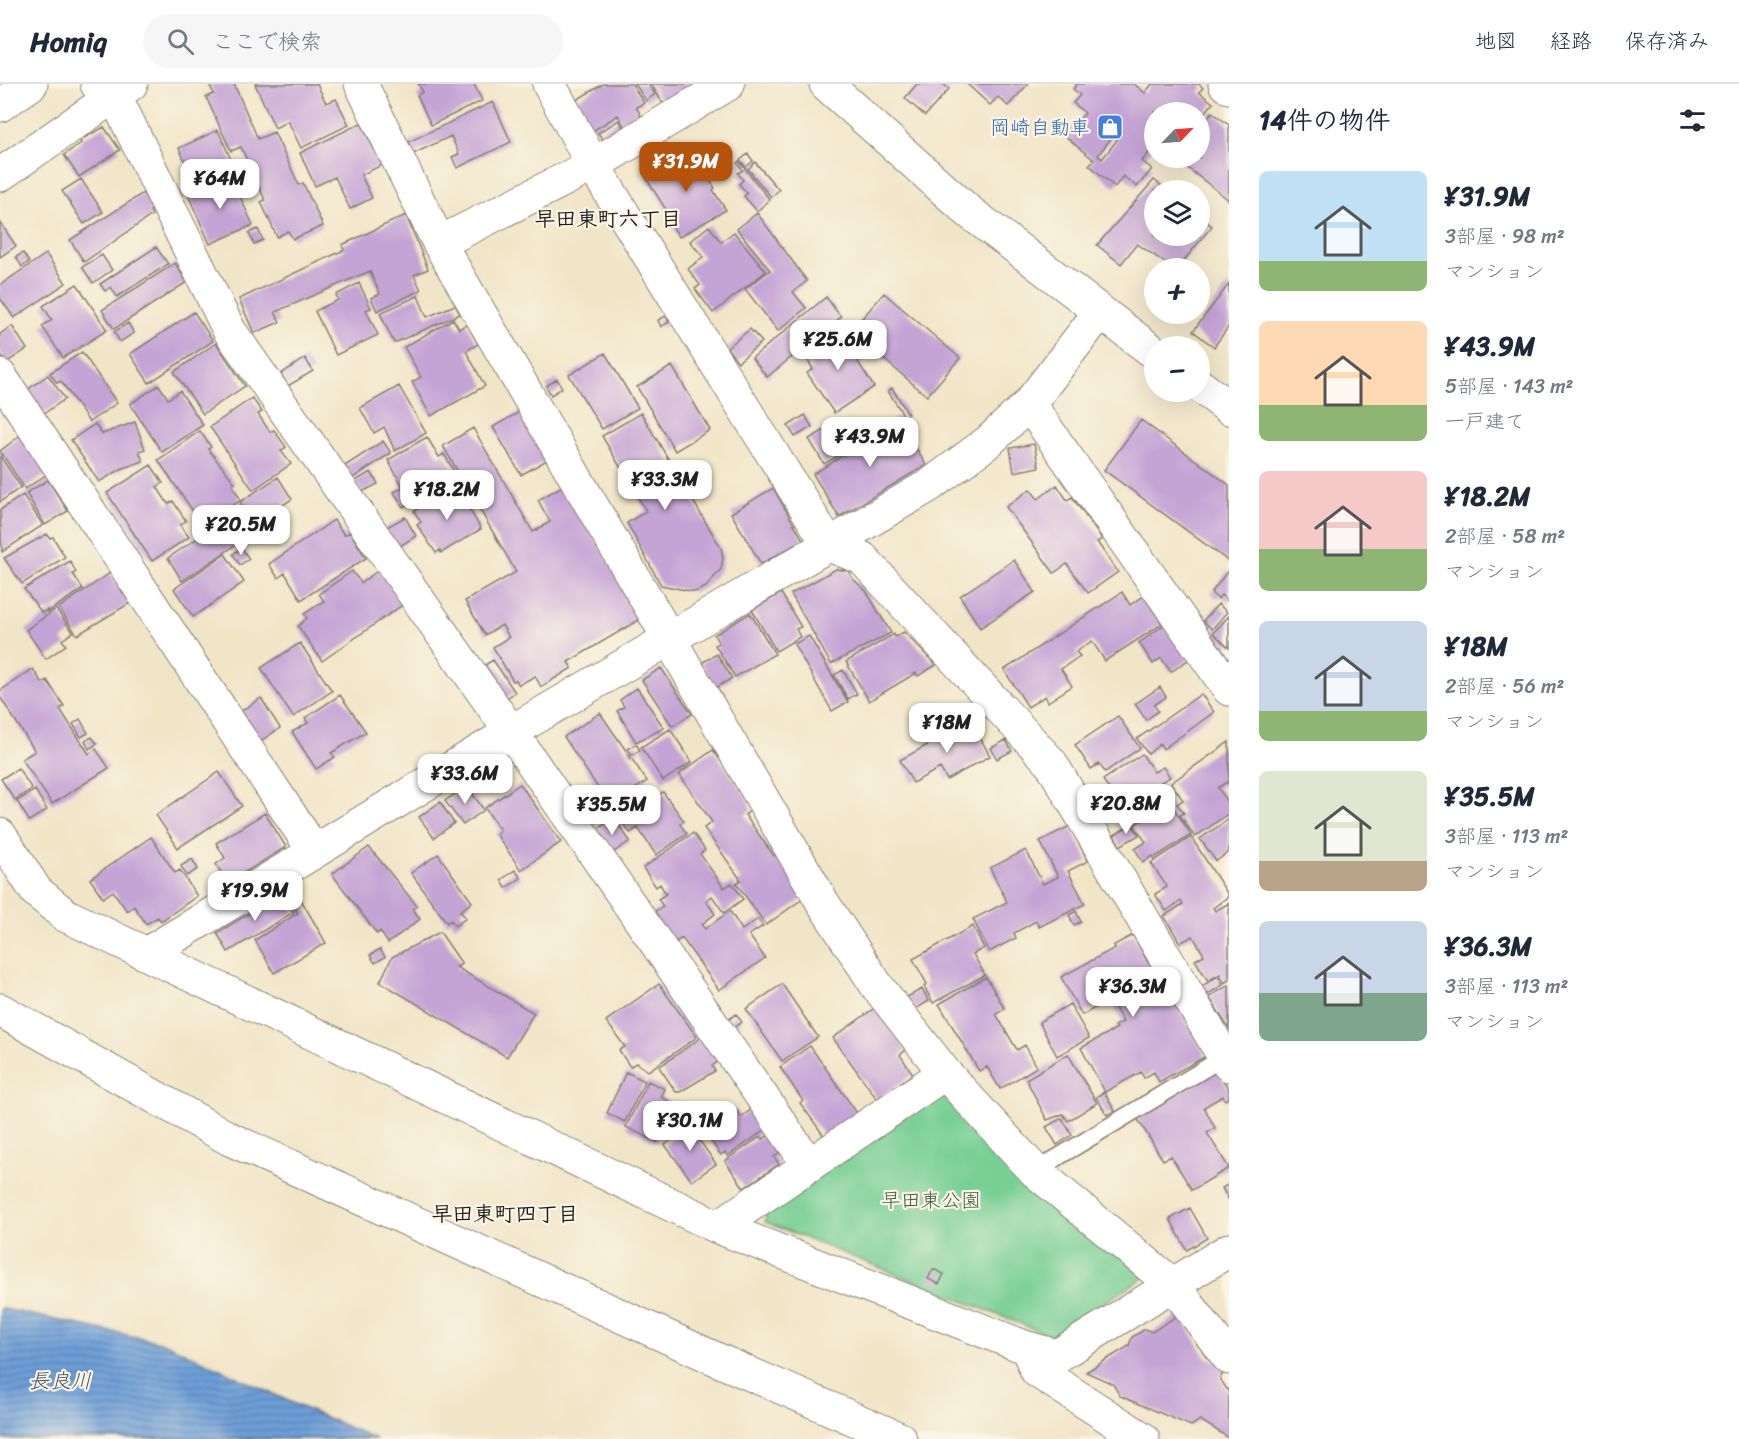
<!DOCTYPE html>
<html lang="ja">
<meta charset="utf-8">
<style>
:root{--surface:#fff;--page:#f6f6f7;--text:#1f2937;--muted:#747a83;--line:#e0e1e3;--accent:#b45309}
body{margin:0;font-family:Sriracha,"Klee One",sans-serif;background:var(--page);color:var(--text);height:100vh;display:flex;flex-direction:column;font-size:22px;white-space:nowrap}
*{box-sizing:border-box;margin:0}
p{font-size:20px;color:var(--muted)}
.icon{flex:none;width:33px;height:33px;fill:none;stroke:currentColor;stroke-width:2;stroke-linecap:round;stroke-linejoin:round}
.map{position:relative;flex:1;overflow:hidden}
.sheet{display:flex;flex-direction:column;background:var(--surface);width:510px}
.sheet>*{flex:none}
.needle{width:39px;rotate:65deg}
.controls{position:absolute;left:1144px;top:18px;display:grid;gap:12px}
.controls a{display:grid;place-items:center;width:66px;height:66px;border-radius:50%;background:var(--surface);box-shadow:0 6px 24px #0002;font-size:30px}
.price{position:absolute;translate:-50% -51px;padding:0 14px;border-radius:12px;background:#fff;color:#222;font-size:20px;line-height:39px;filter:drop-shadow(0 2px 3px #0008)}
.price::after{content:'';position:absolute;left:50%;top:36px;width:18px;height:14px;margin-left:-9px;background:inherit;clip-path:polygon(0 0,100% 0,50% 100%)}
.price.selected{background:var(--accent);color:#fff}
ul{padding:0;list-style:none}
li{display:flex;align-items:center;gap:18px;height:150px;padding:0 30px}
li span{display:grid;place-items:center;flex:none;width:168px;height:120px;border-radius:9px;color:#555}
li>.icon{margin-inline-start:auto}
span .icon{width:72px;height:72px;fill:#fffc;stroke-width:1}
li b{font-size:26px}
h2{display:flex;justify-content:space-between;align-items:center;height:72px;padding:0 30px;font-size:26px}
header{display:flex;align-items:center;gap:36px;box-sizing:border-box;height:84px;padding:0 30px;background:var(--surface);border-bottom:2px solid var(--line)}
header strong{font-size:28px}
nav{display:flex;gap:33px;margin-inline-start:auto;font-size:21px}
.search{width:420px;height:54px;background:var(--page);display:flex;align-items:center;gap:15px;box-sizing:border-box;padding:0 21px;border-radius:33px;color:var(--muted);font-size:22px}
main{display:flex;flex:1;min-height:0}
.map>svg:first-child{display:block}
.park{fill:#78cf94;stroke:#4a7658;stroke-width:1.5}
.water{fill:url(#water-rules);stroke:#445d7a;stroke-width:1.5}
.building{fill:#c4a3d5;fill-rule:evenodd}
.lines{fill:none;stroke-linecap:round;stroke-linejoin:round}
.service-casing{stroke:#868072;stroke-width:19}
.minor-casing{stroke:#868072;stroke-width:35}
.tertiary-casing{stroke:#868072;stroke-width:35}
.service{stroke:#fff;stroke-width:16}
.minor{stroke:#fff;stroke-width:33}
.tertiary{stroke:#fff;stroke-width:33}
.labels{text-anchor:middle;stroke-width:4.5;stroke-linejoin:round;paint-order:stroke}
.shop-label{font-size:20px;fill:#366cbe;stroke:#fcf5e5;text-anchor:end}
.park-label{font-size:20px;fill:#3c5b46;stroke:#fcf5e5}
.neighbourhood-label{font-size:21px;font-weight:bold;fill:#1c1c1c;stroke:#fcf5e5}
.water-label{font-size:21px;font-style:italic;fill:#405670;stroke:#fcf5e5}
</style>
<header>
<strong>Homiq</strong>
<div class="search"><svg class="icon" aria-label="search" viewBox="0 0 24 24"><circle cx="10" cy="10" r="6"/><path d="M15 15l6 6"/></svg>ここで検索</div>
<nav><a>地図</a><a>経路</a><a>保存済み</a></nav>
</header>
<main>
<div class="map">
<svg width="1229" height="1355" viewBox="0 0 1229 1355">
<defs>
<pattern id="water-rules" width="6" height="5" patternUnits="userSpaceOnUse" patternTransform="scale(1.5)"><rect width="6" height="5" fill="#6d9ed7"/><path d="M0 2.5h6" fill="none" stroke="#5980ae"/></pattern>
</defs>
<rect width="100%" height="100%" fill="#fcf5e5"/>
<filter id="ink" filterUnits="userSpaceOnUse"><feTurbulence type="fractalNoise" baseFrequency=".0167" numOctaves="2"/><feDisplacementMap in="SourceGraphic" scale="12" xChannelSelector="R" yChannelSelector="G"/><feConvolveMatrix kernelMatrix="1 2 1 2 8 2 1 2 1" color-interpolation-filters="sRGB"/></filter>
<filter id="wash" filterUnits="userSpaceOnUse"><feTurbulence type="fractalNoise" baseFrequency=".008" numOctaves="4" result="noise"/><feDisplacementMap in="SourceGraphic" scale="24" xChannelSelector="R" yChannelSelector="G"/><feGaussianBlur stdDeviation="1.35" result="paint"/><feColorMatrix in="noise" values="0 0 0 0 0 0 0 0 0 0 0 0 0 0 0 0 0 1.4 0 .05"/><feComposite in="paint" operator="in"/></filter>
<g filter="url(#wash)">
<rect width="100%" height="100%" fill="#f1e5c8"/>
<!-- park -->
<path class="park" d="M933,1013L950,1014L1145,1193L1051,1252L765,1138L766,1126Z"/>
<!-- water -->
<path class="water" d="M0,1224L165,1259L299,1322L376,1355H0Z"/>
<g id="blocks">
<!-- building -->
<path class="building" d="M209,0H234L258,55L274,48L299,101L303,99L323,142L293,155L288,147L277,153L261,118L265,116L241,63L231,67L206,13L214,10Z
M255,0H317L326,19L336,15L349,41L301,64L288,37L275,44Z
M418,0H474L482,17L431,41L417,11L423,8Z
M603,0H632L644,19L636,23L643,35L626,45L618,31L591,48L573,18Z
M635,0H648L655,10L646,17Z
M651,0H702L665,23Z
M917,0H943L949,5L925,32L905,14Z
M967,0H1028L1008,22L998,13L990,21Z
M1077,0H1134L1145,9L1152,0H1199L1203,4L1199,8L1213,19L1200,35V28H1155V62L1142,77L1152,85L1137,103L1123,92L1115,103L1089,81L1094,76L1065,52L1085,29L1073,19L1080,11L1073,5ZM1113,52L1117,56L1102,75L1098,71Z
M493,18L511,58L457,84L452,73L459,70L451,52L413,70L408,58Z
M1212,28L1229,41V116L1175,74H1200V43Z
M619,36L623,44L603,56L598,49Z
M361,39L382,81L361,91L372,114L350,125L335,93L315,102L300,69Z
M104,43L120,66L79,93L64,71L81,59L80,56Z
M218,46L236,87L197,104L179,64Z
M689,66L715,104L713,106L726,126L679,153L672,142L675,140L646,94Z
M748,70L753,77L746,83L740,76Z
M739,77L770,116L757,127L744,112L747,109L739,100L743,96L738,89L743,86L737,79Z
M755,78L779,106L771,113L748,85Z
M231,93L253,141L210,160L188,111Z
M81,95L103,128L84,140L62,107Z
M1154,96L1167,106H1155V152H1200V133L1212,142L1178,184H1173L1137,160L1121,180L1097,161Z
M143,109L152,125L150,127L152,131L84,178L70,156Z
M757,129L807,197L793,208L806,224L778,247L745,205L770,186L737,145Z
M406,131L428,185L414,191L421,206L377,227L371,214L380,210L370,187L275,228L280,238L254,249L239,215L344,166L342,161Z
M0,138L16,162L0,173Z
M709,142L721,158L734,148L766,187L713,229L695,205L700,201L688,185L703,173L690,157Z
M258,145L263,156L254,160L249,149Z
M156,163L168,180L117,213L111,203L105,207L100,200Z
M23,169L29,178L22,183L16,173Z
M46,170L66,199L14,234L0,214V201Z
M102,171L112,186L93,199L82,183Z
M175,179L187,198L114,245L102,226Z
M359,199L371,224L366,226L378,251L336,271L315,227L338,216L336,211Z
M77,200L107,246L63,274L42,242L52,236L43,222Z
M1229,200V242L1214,263L1193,247Z
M884,209L960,274L927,312L851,247Z
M418,212L427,233L455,221L460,230L394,259L380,229Z
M826,213L841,233L767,293L752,274Z
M194,228L213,257L149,299L130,270Z
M666,232L669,238L661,243L658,236Z
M453,235L459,245L467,240L478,260L466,267L485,302L431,332L412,298L421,293L404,263Z
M128,239L134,249L120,258L114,248Z
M12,242L27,265L6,279L0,269V250Z
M750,245L762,258L738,278L727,264Z
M843,245L857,267L853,270L874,303L834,329L807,289L813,285L804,270Z
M216,259L245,302L203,330L174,288Z
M82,268L117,319L89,338L61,297L57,299L50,289Z
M605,269L638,324L602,345L569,291Z
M305,274L313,287L288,302L281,290Z
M672,282L710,346L675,367L637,303Z
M48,291L65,315L43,330L27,306Z
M557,295L562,304L551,311L546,302Z
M159,301L168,315L180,307L203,341L162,368L130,320Z
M399,302L426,349L395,367L384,343L374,349L360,324Z
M892,304L908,330L904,332L888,307Z
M252,314L262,328L258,330L270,348L274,346L286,363L281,367L291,380L253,406L210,343Z
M519,328L547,376L521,391L493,343Z
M641,329L721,464L723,474L721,485L706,503L695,508L661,501L627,439L646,427L602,352Z
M805,331L812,343L795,353L788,342Z
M898,333L926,381L839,433L813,390L849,368L843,360L853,354L858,362L877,351L879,353L885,349L882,343Z
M1141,336L1229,401V472L1227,476L1104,386Z
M135,338L145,365L139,367L143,377L123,384L99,398L71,356L95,340L102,350Z
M830,343L832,347L836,345L845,368L824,380L809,355Z
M473,344L533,448L550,438L538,416L562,402L644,533L568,578L572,584L541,603L535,592L519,601L516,596L513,597L493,563L509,553L502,541L485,551L465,517L516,488L443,362Z
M200,347L211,363L208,365L235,399L232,401L241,416L203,442L158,376Z
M21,351L47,390L25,405L0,367Z
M427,353L439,373L444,370L457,392L403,423L394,408L403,403L388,376Z
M383,357L391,369L353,394L345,382Z
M1034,360L1039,383L1014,388L1010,364Z
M0,372L21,403L0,418Z
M151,381L163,399L157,403L168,420L173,417L186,437L180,441L189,453L152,477L107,409Z
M371,388L378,400L362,408L355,397Z
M278,393L292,415L254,440L240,418Z
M48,396L68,427L45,441L26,409Z
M1057,401L1067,416L1072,413L1102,455L1097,458L1118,488L1088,509L1067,480L1054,489L1006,423L1030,405L1038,415Z
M456,402L481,445L441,469L440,466L436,469L417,441L421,438L414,427Z
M773,404L803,456L761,480L731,429Z
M23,411L43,441L2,468L0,426Z
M405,433L416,452L397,464L385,444Z
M219,434L237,460L182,497L168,474L199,453L197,449Z
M334,436L344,451L350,448L366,474L301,516L285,489L278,494L269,480Z
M47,450L50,454L53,453L65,473L22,500L4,474Z
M242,464L249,475L240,481L233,470Z
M225,470L244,498L193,533L174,505Z
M1014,476L1035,508L980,544L960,512Z
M70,477L76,488L73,490L83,505L48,528L47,526L42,529L24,505Z
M380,485L405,519L322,577L298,542L307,534L304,530L324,517L319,510L352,487L361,499Z
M836,485L848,487L853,495L866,507L891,549L831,580L791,510Z
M1229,485V518L1221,511L1218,515L1211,509Z
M110,489L130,519L77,551L59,524Z
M1122,508L1130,521L1144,512L1162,540L1105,577L1092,557L1076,568L1080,572L1061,585L1072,602L1048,618L1045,612L1028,623L1004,586Z
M781,509L801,543L796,545L800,553L776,567L752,526Z
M1218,520L1227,528L1212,545L1203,537Z
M56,525L73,548L62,556L66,561L46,575L26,546Z
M750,529L775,570L735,593L715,561L719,559L714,551Z
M1229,532V564L1213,549Z
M1167,539L1192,573L1171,588L1161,574L1153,580L1139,559Z
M904,548L936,581L918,592L916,589L869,617L846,578L894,550L895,553Z
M809,552L848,618L832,627L794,560Z
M300,559L332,607L293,633L261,584Z
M717,570L732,594L716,604L701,579Z
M493,576L515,608L507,614L485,581Z
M661,584L692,630L672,642L642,596Z
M33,585L42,599L47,596L64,622L60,625L89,670L96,665L109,684L52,720L22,675L35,667L0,613V607Z
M843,586L857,610L848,615L834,591Z
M1160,603L1166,613L1154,621L1158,627L1146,636L1135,620Z
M637,604L664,644L636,658L617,627L624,623L620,616Z
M1201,610L1214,628L1163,665L1160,660L1148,670L1137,655Z
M340,611L366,648L331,669L335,673L316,685L292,648L308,639L305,634Z
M261,614L280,644L259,658L240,628Z
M600,629L647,697L610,722L564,653Z
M1118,632L1140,664L1105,688L1099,680L1091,685L1075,661Z
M80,635L88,649L81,653L73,640Z
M971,637L990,672L947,696L940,684L913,699L900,676Z
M670,645L692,678L663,697L641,663Z
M92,653L97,660L89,665L85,657Z
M1006,656L1012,667L997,675L991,664Z
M1229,658V701L1227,698L1218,704L1229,719V729L1195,753L1180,731L1184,729L1177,720L1183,716L1171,699Z
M636,660L640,666L632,671L628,665Z
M713,666L747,713L751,726L745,731L774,772L777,770L805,813L766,841L736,799L741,796L704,744L712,738L679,690Z
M1142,670L1154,688L1163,683L1170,693L1161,698L1170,712L1131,738L1103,696Z
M18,684L32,705L15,716L1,695Z
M219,688L242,722L178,764L156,731Z
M520,700L561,758L521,786L496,750L500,746L485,724Z
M467,702L484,726L463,741L445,717Z
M35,706L47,726L29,737L17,717Z
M663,708L684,737L680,740L687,750L656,771L638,744L630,749L619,734L631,725L633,729Z
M440,718L454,739L434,754L419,733Z
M1170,718L1191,751L1154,774L1153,772L1143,778L1135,765L1146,758L1134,741Z
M265,729L286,763L227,799L216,780L225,774L216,759Z
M614,734L630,757L611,770L595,747Z
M1229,735V768L1216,777L1200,755Z
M1132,740L1139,751L1120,762L1114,751Z
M1070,742L1088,777L1068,787L1085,820L1039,843L1036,837L1014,849L1016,854L989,868L973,835L1007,818L990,784L1026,766L1043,800L1058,793L1040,757Z
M693,749L705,766L700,770L724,804L732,799L743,815L724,829L712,812L706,817L715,830L702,840L705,845L730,827L742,846L758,835L763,842L749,851L765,874L719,906L682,854L674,859L650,831L663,822L658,815L666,810L660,800L656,803L643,784Z
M151,753L175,789L180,786L197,812L161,837L158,833L146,840L134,822L127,827L113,807L103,814L90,795Z
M1191,753L1229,812L1213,824L1215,827L1229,819V896L1224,899L1220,890L1208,897L1195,876L1204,871L1193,852L1180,859L1164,832L1183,820L1181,817L1166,827L1155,810L1167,803L1151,779Z
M369,763L417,822L413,825L420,835L388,859L380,847L377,850L332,790Z
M438,770L472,818L460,827L466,834L455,842L451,836L447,839L411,789Z
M192,775L198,785L187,792L181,782Z
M515,786L521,794L506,804L501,796Z
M283,809L294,828L228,868L217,849Z
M300,814L326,859L274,889L255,856L298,829L292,819Z
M1076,827L1081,838L1074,841L1069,831Z
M973,842L984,864L973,870L985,891L933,919L924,902L927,900L913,875Z
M440,848L462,880L456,883L534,929L507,973L380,898L392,873Z
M1133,851L1149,880L1153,878L1206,972L1159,998L1154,988L1144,994L1141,988L1105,1008L1081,964L1117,944L1115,942L1123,938L1110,916L1082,931L1061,893L1115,864L1114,861Z
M380,865L385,873L375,879L370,871Z
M1218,892L1223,901L1207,911L1202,902Z
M986,893L1005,925L996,930L1017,966L1025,961L1037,983L1000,1005L987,983L979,987L939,920Z
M659,900L697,953L648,987L636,979L630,983L619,966L625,963L606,937Z
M782,900L818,953L782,977L746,925Z
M1229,901V945L1209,913Z
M922,905L929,917L914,926L907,913Z
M1070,920L1089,954L1057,972L1039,938Z
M876,923L906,966L900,971L913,990L877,1015L833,954Z
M736,930L742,938L733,944L728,936Z
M702,953L719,977L712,982L715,987L680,1008H676L659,983Z
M810,962L857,1029L824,1052L800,1019L803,1017L780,983Z
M1068,970L1097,1019L1068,1037L1063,1030L1047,1036L1026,995Z
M1216,986L1229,1005V1014L1225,1016L1223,1012L1204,1023L1215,1044L1207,1049L1229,1084L1192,1106L1171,1072L1163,1076L1137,1034Z
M626,988L645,997L625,1038L607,1029Z
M648,997L665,1005L661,1013L675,1020L657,1058L626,1043Z
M1104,1008L1115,1027L1107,1031L1096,1013Z
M752,1025L766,1045L728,1072L725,1068L721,1071L704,1048V1043L723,1030L725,1033L736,1026L741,1033Z
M684,1034L716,1080L692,1097L665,1061L682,1048L676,1039Z
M1062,1034L1072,1051L1057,1061L1046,1043Z
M770,1051L781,1067L774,1073L779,1080L744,1104L725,1077L761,1052L763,1055Z
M1229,1100V1116L1222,1104Z
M1190,1124L1207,1154L1187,1166L1170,1135Z
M933,1185L944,1190L939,1200L928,1195Z
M1180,1230L1206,1273L1218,1278L1224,1287L1220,1295L1229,1308V1354L1200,1336L1191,1342L1120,1312L1113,1300L1086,1288L1129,1262L1132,1253L1145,1245L1152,1248Z"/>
</g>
</g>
<g filter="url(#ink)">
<use href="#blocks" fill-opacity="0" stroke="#868072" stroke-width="1.5"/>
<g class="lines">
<defs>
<path id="service" d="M1035,1087L1229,970"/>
<path id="minor" d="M97,0L114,10L229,246L511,648L930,401L988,358L1029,320L1100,228
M361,0L439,159L823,819L877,902L945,989L1035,1087L1173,1201L1229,1274
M549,0L593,81L829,461L862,474L1051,679L1229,981
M1225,0L1229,3
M0,91L131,0
M439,159L593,81L728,0
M0,292L314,767
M1029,320L1229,605
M0,751L36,807L65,831L718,1143L1027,1264L1057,1272L1229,1166
M148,869L511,648L809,1081
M718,1143L945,989
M1027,1264L1037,1287L1143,1355"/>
<path id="tertiary" d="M826,0L968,127L1155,269
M0,21L31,0
M1200,302L1229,324
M0,926L230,1055L725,1279L900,1355"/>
</defs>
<!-- service casing -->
<use href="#service" class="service-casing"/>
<!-- minor casing -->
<use href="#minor" class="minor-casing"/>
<!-- tertiary casing -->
<use href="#tertiary" class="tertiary-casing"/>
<!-- service -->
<use href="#service" class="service"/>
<!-- minor -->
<use href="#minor" class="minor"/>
<!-- tertiary -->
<use href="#tertiary" class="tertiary"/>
</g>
</g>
<!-- icons -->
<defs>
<symbol id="shop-square" viewBox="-11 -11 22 22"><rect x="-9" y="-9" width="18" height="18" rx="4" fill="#3f7fe0" stroke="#fcf5e5"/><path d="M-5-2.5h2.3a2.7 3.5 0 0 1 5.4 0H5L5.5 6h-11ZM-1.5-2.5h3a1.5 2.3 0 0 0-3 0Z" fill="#fff"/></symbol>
</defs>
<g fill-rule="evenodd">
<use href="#shop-square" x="1095" y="28" width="30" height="30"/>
</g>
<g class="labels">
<!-- shop labels -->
<g class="shop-label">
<text x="1090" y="50">岡崎自動車</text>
</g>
<!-- park labels -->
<g class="park-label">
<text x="931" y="1123">早田東公園</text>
</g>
<!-- neighbourhood labels -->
<g class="neighbourhood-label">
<text x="608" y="142">早田東町六丁目</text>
<text x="505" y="1137">早田東町四丁目</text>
</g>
<!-- water labels -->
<g class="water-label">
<text x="60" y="1304">長良川</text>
</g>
</g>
</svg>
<div class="controls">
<a><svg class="needle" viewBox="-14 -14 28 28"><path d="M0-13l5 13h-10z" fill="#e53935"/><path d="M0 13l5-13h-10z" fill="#747a83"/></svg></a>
<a><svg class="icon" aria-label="layers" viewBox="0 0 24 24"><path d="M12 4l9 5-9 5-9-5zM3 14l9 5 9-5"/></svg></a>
<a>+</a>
<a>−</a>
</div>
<b class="price selected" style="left:686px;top:109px">¥31.9M</b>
<b class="price" style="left:220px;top:126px">¥64M</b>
<b class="price" style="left:838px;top:287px">¥25.6M</b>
<b class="price" style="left:870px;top:384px">¥43.9M</b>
<b class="price" style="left:665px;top:427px">¥33.3M</b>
<b class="price" style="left:447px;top:437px">¥18.2M</b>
<b class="price" style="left:241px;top:472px">¥20.5M</b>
<b class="price" style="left:947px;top:670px">¥18M</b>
<b class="price" style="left:465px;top:721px">¥33.6M</b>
<b class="price" style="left:1126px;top:751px">¥20.8M</b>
<b class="price" style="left:612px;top:752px">¥35.5M</b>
<b class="price" style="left:255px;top:838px">¥19.9M</b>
<b class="price" style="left:1133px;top:934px">¥36.3M</b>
<b class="price" style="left:690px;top:1068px">¥30.1M</b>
</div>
<section class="sheet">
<h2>14件の物件<svg class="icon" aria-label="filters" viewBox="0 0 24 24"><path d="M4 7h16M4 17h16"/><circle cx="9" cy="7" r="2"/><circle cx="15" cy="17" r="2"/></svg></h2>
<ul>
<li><span style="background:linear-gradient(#bfe0f5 75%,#8fb573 0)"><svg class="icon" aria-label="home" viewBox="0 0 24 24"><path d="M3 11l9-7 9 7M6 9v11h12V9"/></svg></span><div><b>¥31.9M</b><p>3部屋 · 98 m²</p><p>マンション</p></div></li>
<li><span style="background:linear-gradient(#ffd9b3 70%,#8fb573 0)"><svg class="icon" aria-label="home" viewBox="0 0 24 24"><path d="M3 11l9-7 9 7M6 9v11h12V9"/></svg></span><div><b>¥43.9M</b><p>5部屋 · 143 m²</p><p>一戸建て</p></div></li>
<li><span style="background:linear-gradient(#f6c9c9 65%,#8fb573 0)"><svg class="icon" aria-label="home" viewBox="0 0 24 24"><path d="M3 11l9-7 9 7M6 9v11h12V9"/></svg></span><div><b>¥18.2M</b><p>2部屋 · 58 m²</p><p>マンション</p></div></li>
<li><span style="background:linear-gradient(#c9d6e8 75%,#8fb573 0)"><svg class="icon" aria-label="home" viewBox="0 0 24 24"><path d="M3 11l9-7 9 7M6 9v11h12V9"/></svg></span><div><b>¥18M</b><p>2部屋 · 56 m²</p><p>マンション</p></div></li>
<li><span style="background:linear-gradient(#dfe7d0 75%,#b9a48a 0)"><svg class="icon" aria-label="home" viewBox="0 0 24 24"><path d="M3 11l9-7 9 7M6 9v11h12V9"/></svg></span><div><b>¥35.5M</b><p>3部屋 · 113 m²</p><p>マンション</p></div></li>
<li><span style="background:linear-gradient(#c9d6e8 60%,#7fa58c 0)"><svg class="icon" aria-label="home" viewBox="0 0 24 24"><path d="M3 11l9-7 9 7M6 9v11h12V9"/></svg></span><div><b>¥36.3M</b><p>3部屋 · 113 m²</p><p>マンション</p></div></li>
</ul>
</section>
</main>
